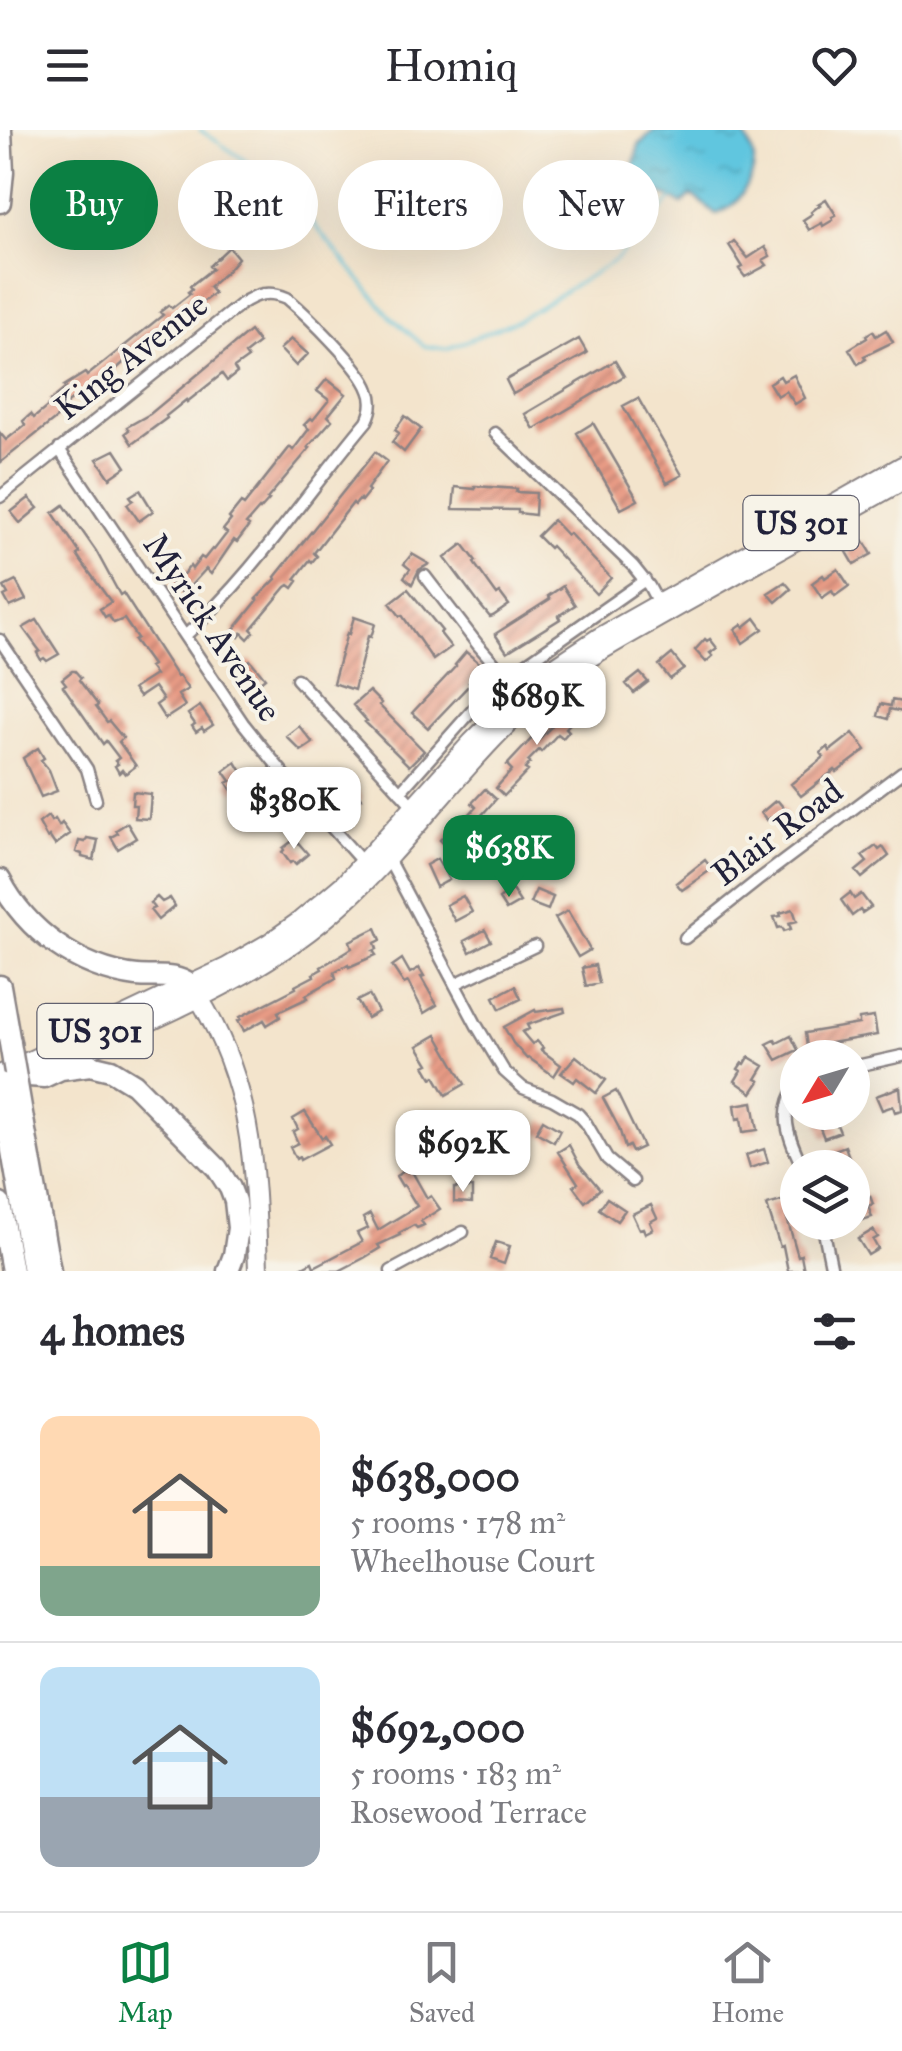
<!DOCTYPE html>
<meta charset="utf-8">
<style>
:root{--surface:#fff;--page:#f7f7f7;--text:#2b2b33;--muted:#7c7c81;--line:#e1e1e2;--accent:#0b8043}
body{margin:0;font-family:"IM FELL Great Primer",serif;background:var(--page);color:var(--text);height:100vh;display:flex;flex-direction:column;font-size:38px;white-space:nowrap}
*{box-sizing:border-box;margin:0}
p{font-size:32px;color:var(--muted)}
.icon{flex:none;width:55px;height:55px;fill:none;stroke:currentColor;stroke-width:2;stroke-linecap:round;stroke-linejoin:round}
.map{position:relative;height:1141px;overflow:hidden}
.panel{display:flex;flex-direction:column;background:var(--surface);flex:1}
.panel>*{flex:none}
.hud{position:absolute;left:30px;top:30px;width:842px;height:90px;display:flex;gap:20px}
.needle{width:65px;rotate:232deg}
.tools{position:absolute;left:780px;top:910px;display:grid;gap:20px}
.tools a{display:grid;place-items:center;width:90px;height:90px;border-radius:50%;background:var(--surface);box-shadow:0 10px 40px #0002;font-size:50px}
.price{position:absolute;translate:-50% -85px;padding:0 22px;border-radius:20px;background:#fff;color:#222;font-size:32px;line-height:65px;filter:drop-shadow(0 2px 5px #0008)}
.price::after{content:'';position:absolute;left:50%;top:60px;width:30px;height:22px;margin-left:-15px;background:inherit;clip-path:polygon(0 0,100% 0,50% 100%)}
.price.on{background:var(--accent);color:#fff}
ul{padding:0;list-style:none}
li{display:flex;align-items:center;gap:30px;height:250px;padding:0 40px}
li+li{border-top:2px solid var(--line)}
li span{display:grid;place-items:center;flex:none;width:280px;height:200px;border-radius:20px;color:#555}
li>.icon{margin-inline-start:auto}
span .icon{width:120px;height:120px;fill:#fffc;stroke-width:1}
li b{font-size:42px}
h2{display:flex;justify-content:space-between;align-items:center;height:120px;padding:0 40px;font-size:42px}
.chip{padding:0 35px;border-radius:45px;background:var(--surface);box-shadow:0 10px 40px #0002;font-size:35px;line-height:90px}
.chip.on{background:var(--accent);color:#fff}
header{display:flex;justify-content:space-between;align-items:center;height:130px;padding:0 40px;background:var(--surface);font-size:45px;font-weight:600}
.menu{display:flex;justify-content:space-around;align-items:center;height:140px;border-top:2px solid var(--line);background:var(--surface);font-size:28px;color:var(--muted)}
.menu a{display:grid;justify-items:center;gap:5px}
.menu .on{color:var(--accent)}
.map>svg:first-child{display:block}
.water{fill:url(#water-ripples);stroke:#42748d;stroke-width:2.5}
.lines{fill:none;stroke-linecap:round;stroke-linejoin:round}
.stream{stroke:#61c6df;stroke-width:2.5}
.building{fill:url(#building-hatch)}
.minor-casing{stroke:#8a8384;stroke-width:15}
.primary-casing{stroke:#8a8384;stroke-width:22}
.motorway-casing{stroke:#8a8384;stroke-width:25}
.minor{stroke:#fff;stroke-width:10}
.primary{stroke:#fff;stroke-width:18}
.motorway{stroke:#fff;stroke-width:20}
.motorway-bridge-casing{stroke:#8a8384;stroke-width:25;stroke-linecap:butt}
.motorway-bridge{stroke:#fff;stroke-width:20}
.labels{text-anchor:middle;stroke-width:8;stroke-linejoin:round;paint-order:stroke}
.shield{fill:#f7f3e8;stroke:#62616f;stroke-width:2.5}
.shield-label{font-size:32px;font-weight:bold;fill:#22223b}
.street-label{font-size:35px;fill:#22223b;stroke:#f7f3e8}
</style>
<header><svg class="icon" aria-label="menu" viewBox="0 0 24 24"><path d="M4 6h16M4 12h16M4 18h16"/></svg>Homiq<svg class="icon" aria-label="heart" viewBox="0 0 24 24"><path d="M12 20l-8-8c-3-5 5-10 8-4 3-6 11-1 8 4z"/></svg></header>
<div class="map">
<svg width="902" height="1141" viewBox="0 0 902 1141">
<defs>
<pattern id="water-ripples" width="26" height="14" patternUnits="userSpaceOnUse" patternTransform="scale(2.5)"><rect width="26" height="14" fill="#61c6df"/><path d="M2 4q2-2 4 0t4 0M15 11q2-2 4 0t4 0" fill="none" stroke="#54aac0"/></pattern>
<pattern id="building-hatch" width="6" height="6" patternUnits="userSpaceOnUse" patternTransform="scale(2.5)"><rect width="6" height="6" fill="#e89b85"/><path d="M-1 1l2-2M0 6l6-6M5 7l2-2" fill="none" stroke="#bc7e6e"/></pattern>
</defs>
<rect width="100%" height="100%" fill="#f7f3e8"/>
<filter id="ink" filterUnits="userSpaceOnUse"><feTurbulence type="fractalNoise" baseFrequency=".01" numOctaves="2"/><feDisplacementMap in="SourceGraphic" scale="20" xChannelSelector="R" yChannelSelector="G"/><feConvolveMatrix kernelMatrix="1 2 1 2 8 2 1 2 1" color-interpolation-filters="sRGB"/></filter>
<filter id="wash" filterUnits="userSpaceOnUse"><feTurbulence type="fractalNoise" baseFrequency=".0048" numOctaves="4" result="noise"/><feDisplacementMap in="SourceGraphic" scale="40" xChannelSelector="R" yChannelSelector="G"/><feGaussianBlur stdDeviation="2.25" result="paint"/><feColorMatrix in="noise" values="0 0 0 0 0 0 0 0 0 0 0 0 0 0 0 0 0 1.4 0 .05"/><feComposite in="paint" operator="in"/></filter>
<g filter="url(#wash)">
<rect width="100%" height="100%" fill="#f3e4cc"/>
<!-- water -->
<path class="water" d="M654,0H741C746,7 754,22 754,32C754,52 734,80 716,84L694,66H690L682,74L659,62L647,49L632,41L639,15Z"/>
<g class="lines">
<!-- stream -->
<path class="stream" d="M200,0L271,48L292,68L391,187L424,216L446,219L518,190L617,129L673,68"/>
</g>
<g id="blocks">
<!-- building -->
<path class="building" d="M826,69L836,85L832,87L833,90L823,96L822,93L809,100L803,90L812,84L811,82L820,75L818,74Z
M224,86L236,100L228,107L219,95L220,94L218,91Z
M734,111L748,128L765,117L770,126L763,130L767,135L745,147L739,139L743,137L729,115Z
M229,117L238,128L226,142L209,157L214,163L147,216L145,214L91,261L87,262L85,260L65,275L68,279L0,333V303L6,310L25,295L23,291L31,284L34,288L52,273L50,271L66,258L64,256L85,243L87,246L163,185L160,182L169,175L172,178L190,164L188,162L192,159L190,156L212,139L209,136Z
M886,200L893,212L864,226L866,229L858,234L849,219L867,208L866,205L873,201L876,206Z
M250,201L259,213L245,224L248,228L234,238L237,243L227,251L222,244L187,272L186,270L166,286L167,288L132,314L125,303L129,300L127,297L150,284Z
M291,209L308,224L296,236L280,219Z
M579,209L587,223L513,264L506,250Z
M615,231L624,246L534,299L525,284Z
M794,245L805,268L795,274L786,261L777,266L769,253L780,246L783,251Z
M327,249L346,264L328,286L332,290L308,317L310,318L267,369L269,370L260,380L259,379L246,394L249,396L237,412L234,410L211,444L206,439L183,464L170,453L176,447L179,449L190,436L192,439L201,427L204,429L212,419L214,420L227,403L223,400L231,390L229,388L241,373L244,375L290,317L293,320L309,299L304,295L311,288L313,290L329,270L317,261Z
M638,268L682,345L667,353L623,276Z
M405,286L421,299L404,322L392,312L399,303L395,300Z
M593,293L638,370L621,379L577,303Z
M115,320L126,337L110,348L97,329Z
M375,322L387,331L367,359L369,361L361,371L360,369L355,375L353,373L314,423L317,426L312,432L310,430L295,449L298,451L293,458L289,455L286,457L251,499L254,502L248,509L242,503L239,507L233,501L258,470L256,469L276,449L275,447Z
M475,356L517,359L516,362L536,363L535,385L518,383V380L453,379L455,357L475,359Z
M140,360L153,381L139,391L127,374L133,370L130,366Z
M29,368L38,378L20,393L11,382Z
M64,375L96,421L120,465L123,463L177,547L179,546L188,559L178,565L185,576L165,589L156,575L163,570L154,557L139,567L133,559L155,545L149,537L152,535L134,510L137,508L124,489L114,493L108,485L105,487L100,479L111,472L81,431L77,425L80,423L53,383Z
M553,390L567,405L569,403L611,448L596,464L551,416L549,418L537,406Z
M864,411L872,424L854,434L847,422Z
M463,414L476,431L474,433L497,465L500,463L509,475L493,486L490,487L480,475L445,428Z
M412,424L429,434L419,440L412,454L404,447L410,439L404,434Z
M838,439L849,456L835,466L832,461L822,468L812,453L823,445L825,448Z
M16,451L26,470L10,477L4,466L8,464L4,457Z
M785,452L791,459L776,472L768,463Z
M563,456L575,475L558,486L560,489L507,522L495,504L550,469L548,466Z
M408,459L442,501L440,503L451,517L433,530L402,485L400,486L390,473Z
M354,487L375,494L371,507L368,506L354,560L333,553L347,503L349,504Z
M755,488L763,499L743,513L735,499L742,494L744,497Z
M37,490L59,524L47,531L44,528L41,530L37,523L40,521L23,498Z
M705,509L707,511L710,509L717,518L710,523L713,526L706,532L695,520Z
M466,522L483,536L469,552L471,553L428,598L412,583L456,536L455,535Z
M672,524L684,539L670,549L659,535Z
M250,530L265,548L249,561L236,542Z
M72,541H75L81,548L79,550L98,575L96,577L107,592L109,591L123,608L119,612L136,636L125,644L122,640L119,643L115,636L118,634L115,631L119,628L106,611L103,614L63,556L66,554L62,549Z
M640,543L648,552L634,563L626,554Z
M369,561L381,573L379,575L424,621L409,636L365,592L367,591L353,575Z
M892,570L902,572V582L890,579L888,589L878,586L881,574L891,576Z
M565,573L578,585L566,598L569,601L563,608L558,604L541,622L539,620L528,631L530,633L525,639L528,641L504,666L496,658L512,640L507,635L535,605L539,609L551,597L555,590L552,587Z
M200,576L213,595L204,601L202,598L196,602L192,596L195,594L188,584Z
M299,596L313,613L301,621L286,606Z
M853,603L866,620L837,642L835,640L801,666L791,654L824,627L821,623L828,617L830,621Z
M38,618L44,628L41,630L49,640L57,661L41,667L23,628Z
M236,632L248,652L233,662L227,653L231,651L224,641Z
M354,658L362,668L356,673L358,675L350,681L345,676L341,680L335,674Z
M485,659L496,669L480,687L483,689L464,711L480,727L469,740L440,710L452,696L456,699L476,677L472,673Z
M133,662L151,664L149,689L135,688L136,675H132Z
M775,671H778L787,682L773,692L770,688L767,690L761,683Z
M48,686L51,691L55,689L59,696L62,693L70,704L55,715L49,706L47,708L39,693Z
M127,693L136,708L118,719L111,707L118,703L116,700Z
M87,708L98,710L94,730L82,727V724L76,722L79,711L85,712Z
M295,709L308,724L296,734L293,731L290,733L282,722L284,720L283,718Z
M876,716L879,720L883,717L889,726L862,748L856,741L867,732L862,726Z
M437,729L449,750L436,757L426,735Z
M705,730L712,739L682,760L676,753Z
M512,760L520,772L506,780L499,769Z
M536,760L553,767L548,780L530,773Z
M850,763L854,769L861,764L871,777L862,783L860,780L852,786L841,770Z
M463,766L472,782L455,791L446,775Z
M157,767L162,772L170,768L175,776L158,790L150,780L154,778L150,773Z
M793,779L797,791L789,793L791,799L784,801L782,797L778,798L774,787L781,786L780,783Z
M568,781L590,820L578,827L555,788Z
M376,798L381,810L375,813L377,819L373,821L376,825L349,837L348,834L334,842L336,848L331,851L306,865L308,868L278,882L280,887L267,895L264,890L244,901L238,891L241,889L240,887L296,858L295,856L314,846L313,844L322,839L321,837L352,818L350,811Z
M485,800L491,811L470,822L464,811Z
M402,829L410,843L419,838L424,846L421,847L437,875L424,883L408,852L404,854L392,836Z
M595,835L599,853L586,856L582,838Z
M515,856L521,869L500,879L494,867Z
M369,865L378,882L367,888L357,871Z
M564,878L565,882L527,895L529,899L522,902L532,914L537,911L543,918L541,920L561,935L554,946L529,928L527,929L513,913L504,897L535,880L536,882Z
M874,887L877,905L807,917L805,903L859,894V889Z
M437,905L465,954L446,965L435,946L432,948L425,936L429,934L418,916Z
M791,906L798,920L777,930L767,914L775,910L777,913Z
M576,926L606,950L596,963L577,948L574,952L561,943Z
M749,927L764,936L756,949L760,951L752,963L735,951L741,941L738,939L742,933L745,934Z
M900,957L902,980L895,982L893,976L882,980L876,966Z
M616,961L643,1017L632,1022L629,1016L625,1018L619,998L603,968Z
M753,972L758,1000L743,1002L741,988L737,989L735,975Z
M305,982L322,1008L325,1006L330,1014L300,1030L299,1027L296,1029L290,1017L298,1013L293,1002L298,999L293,989Z
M818,982H837L840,989L835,990L840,1002L824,1008L818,993L821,990Z
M543,990L560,1000L554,1012L536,1002Z
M569,1015L579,1034L600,1059L585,1072L573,1056L578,1053L558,1022Z
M845,1016L853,1038H839L832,1021Z
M764,1019L768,1032L750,1038L746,1025Z
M410,1038L427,1068L431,1066L440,1079L421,1091L424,1095L417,1098L414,1095L399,1103L400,1105L378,1115L380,1118L364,1128L339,1141H295L312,1132L314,1137L362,1112L357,1103L368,1098L363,1088L370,1084L378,1100L417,1076L404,1055L402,1056L396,1046Z
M860,1053L865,1067L870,1066L873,1074L868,1076L872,1087L859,1091L852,1073V1055Z
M454,1058H472V1073L454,1072Z
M607,1068L625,1080L617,1091L599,1079Z
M785,1070L790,1084L786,1085L798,1126L801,1125L804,1141H788L783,1116L780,1117L767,1075Z
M651,1075L657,1088L650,1092L653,1099L645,1103L643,1098L639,1099L632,1084Z
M873,1100L878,1107L873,1110L878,1119L868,1125L858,1109Z
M496,1112L510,1116L504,1134L490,1129Z"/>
</g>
</g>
<g filter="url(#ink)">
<use href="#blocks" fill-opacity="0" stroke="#8a8384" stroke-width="2.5"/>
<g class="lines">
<defs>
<path id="minor" d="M495,303L633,436L649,456L658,473
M59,319L243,593L283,643L365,735
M0,367L241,174C256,164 269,160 287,168C307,185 361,237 369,260C374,271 372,281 367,291C307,362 254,444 185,506
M425,446L478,515L522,565
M0,510L87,639L96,670
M297,549L414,677
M400,662L486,565L517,540L645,450
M387,727L477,896L504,941L523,958L552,969L578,984L586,993L607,1029L633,1051
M685,808L757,751L902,642
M455,854L535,816
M852,937L902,926
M798,954C777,984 789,1008 803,1038
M822,1092L832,1141
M391,1141L463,1102"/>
<path id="primary" d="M193,859C253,949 255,1037 258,1141
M46,938C148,891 260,850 344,772C420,702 476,612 560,548C596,521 637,500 677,477C751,435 827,393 902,351
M0,945L226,838L269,813L300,791L344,754L472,612L521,563L543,545L600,507L902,336"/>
<path id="motorway" d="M0,72L3,42L1,0
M0,750C27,802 79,839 137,846C156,848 175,843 190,855
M0,856L10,913
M28,946L44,947L61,939L90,935L111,940L134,954L217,1038L230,1058L235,1071L238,1098L234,1125L228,1141
M24,995L50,1141
M8,998L33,1141
M0,1074L12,1141"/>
</defs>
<!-- minor casing -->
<use href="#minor" class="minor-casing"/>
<!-- primary casing -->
<use href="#primary" class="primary-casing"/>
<!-- motorway casing -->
<use href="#motorway" class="motorway-casing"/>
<!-- minor -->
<use href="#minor" class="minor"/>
<!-- primary -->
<use href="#primary" class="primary"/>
<!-- motorway -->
<use href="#motorway" class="motorway"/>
<defs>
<path id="motorway-bridge" d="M10,913L24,995
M0,953L8,998"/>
</defs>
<!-- motorway-bridge casing -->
<use href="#motorway-bridge" class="motorway-bridge-casing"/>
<!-- motorway-bridge -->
<use href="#motorway-bridge" class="motorway-bridge"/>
</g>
</g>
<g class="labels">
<!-- shield labels -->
<g class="shield">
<rect x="743.5" y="366" width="115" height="54" rx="8"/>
<rect x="37.5" y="874" width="115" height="54" rx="8"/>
</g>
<g class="shield-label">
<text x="801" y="404">US 301</text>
<text x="95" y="912">US 301</text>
</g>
<!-- street labels -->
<g class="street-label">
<text transform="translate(131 226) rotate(-38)" y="12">King Avenue</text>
<text transform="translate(213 497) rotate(56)" y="12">Myrick Avenue</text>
<text transform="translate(777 702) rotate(-37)" y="12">Blair Road</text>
</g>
</g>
</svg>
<div class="tools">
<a><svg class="needle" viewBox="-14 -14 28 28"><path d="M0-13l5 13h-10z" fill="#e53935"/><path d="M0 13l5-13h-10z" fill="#7c7c81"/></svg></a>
<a><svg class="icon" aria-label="layers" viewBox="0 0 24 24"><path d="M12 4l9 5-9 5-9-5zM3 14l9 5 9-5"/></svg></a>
</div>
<b class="price" style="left:537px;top:618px">$689K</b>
<b class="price" style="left:294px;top:722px">$380K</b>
<b class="price on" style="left:509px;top:770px">$638K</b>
<b class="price" style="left:463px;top:1065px">$692K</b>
<div class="hud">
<a class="chip on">Buy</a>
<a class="chip">Rent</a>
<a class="chip">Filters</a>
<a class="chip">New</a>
</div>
</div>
<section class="panel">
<h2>4 homes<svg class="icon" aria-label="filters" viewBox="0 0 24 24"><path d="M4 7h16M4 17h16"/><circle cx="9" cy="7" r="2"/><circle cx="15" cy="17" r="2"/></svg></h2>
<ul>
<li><span style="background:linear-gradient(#ffd9b3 75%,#7fa58c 0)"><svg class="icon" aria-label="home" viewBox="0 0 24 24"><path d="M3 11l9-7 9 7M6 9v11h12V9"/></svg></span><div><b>$638,000</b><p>5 rooms · 178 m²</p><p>Wheelhouse Court</p></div></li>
<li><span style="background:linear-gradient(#bfe0f5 65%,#9aa5b1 0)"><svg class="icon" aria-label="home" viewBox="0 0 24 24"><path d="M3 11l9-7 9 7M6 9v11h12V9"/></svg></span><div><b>$692,000</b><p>5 rooms · 183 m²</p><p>Rosewood Terrace</p></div></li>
</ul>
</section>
<nav class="menu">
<a class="on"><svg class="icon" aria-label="map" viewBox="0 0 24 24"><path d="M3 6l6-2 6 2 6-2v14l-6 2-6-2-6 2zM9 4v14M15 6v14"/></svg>Map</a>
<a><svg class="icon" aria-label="saved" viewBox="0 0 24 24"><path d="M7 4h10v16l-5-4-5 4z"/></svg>Saved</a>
<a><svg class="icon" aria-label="home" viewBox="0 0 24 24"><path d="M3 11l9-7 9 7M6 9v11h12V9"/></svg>Home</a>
</nav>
